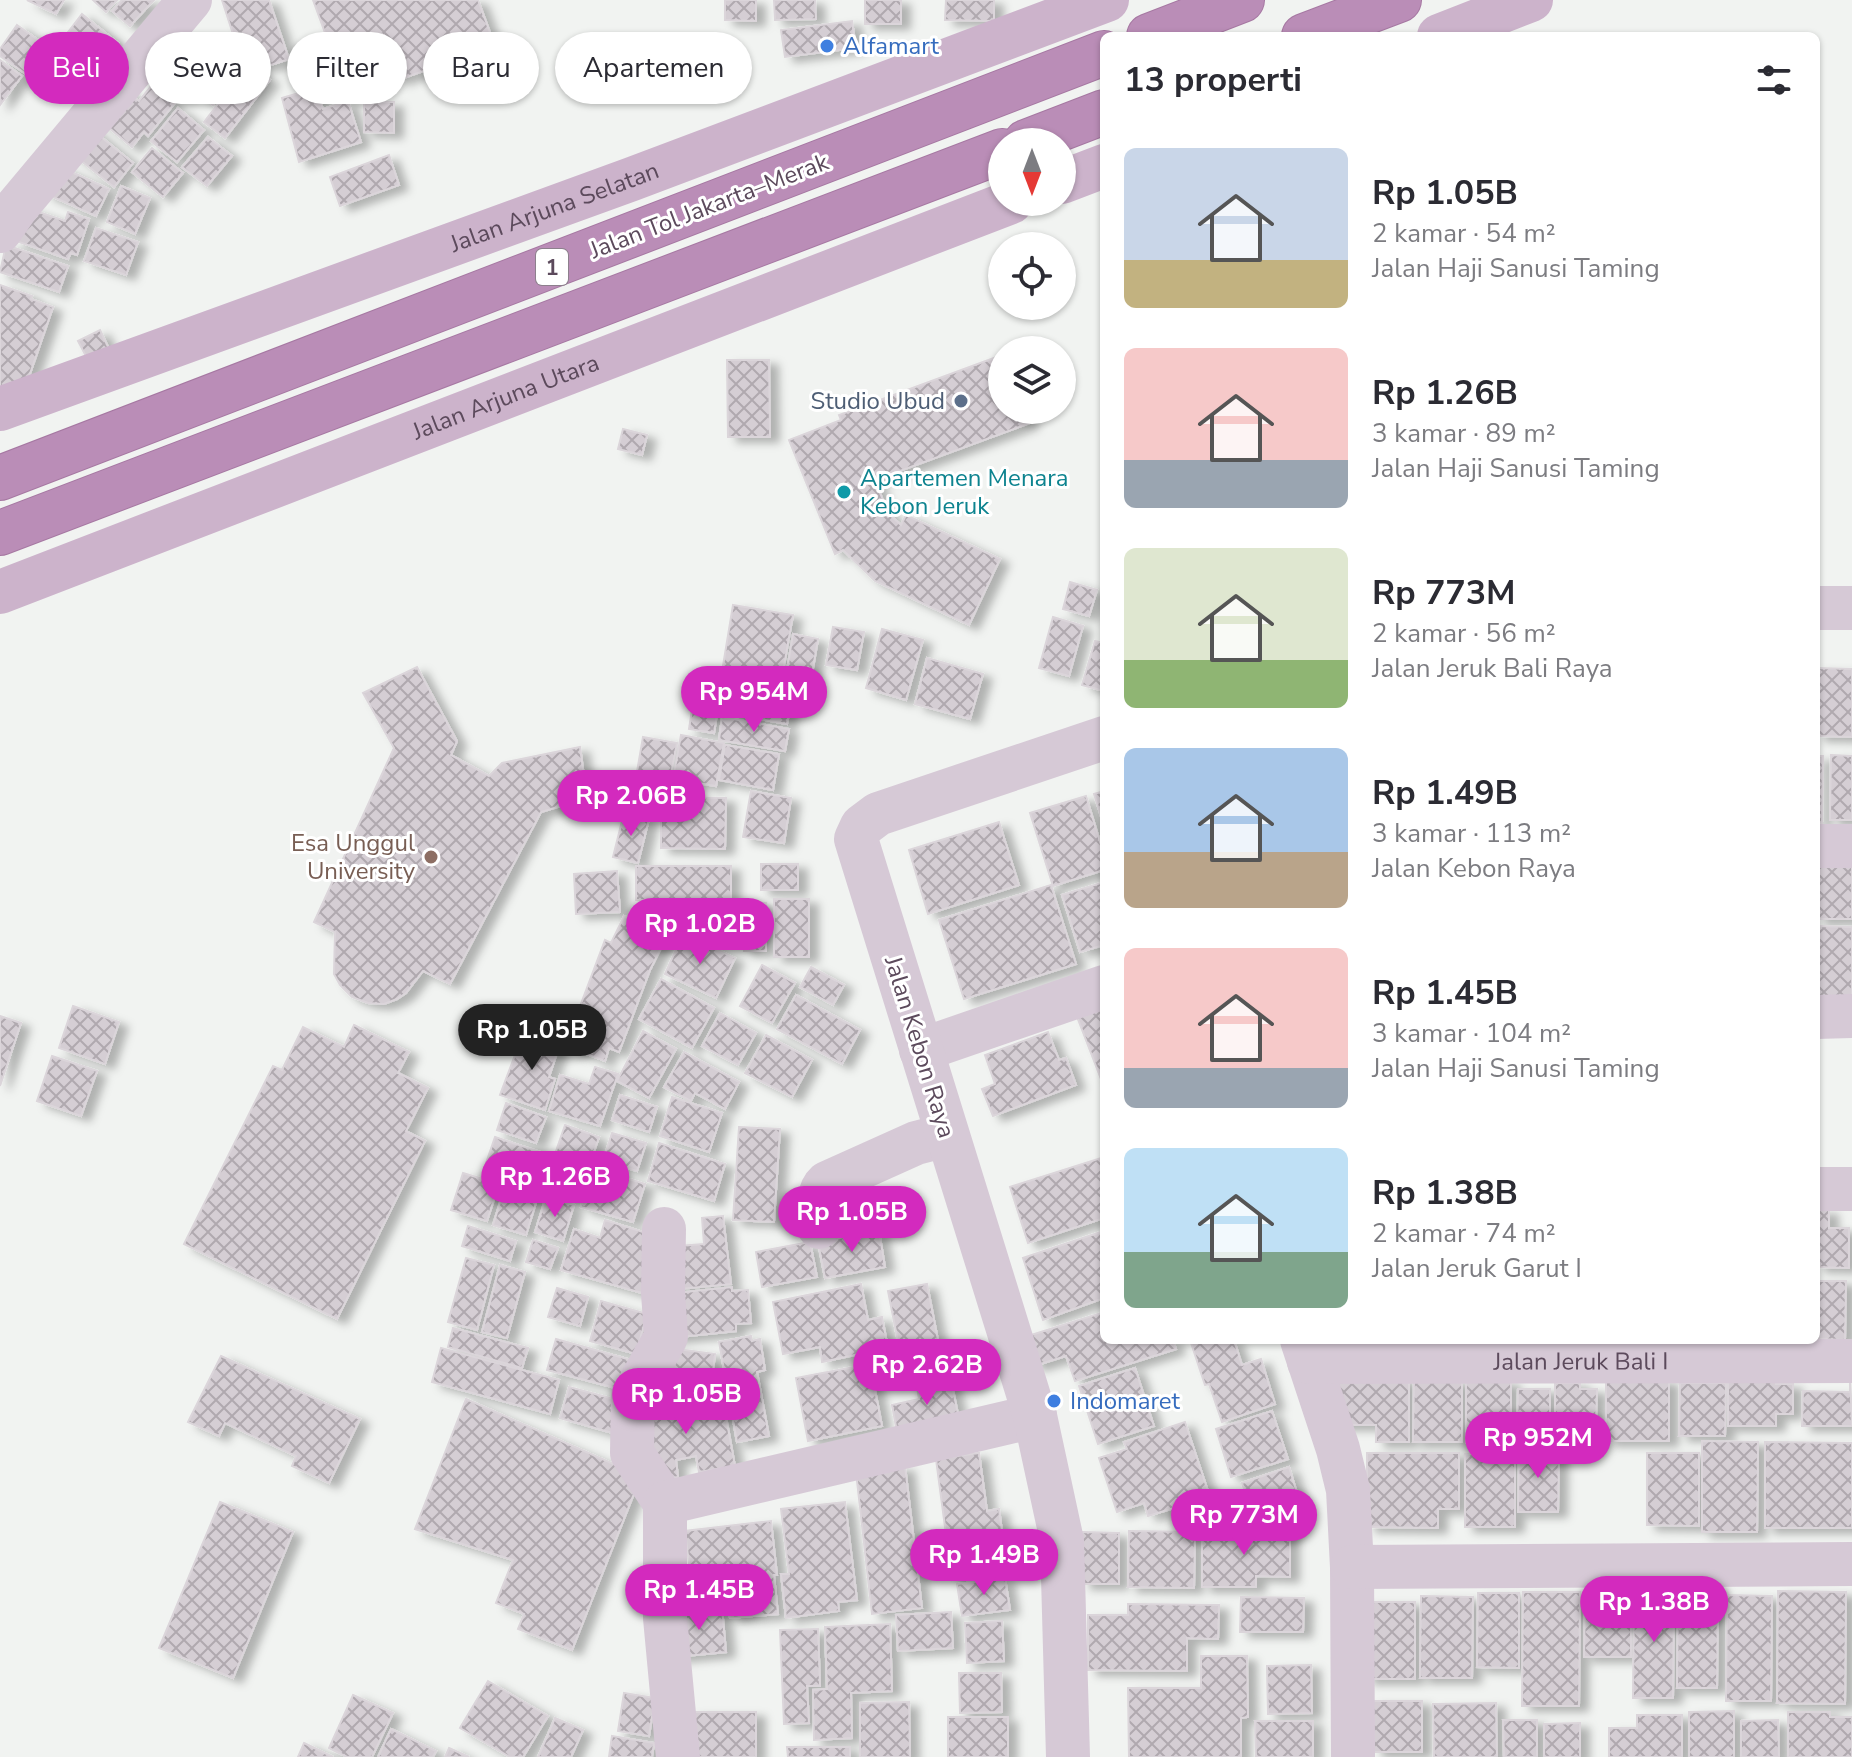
<!DOCTYPE html>
<html lang="id">
<meta charset="utf-8">
<style>
:root{--surface:#fff;--page:#f7f7f7;--text:#2b2b33;--muted:#7c7c81;--accent:#d32abe}
body{margin:0;font-family:"Nunito Sans",sans-serif;background:var(--page);color:var(--text);height:100vh;display:flex;flex-direction:column;font-size:30px;white-space:nowrap}
*{box-sizing:border-box;margin:0}
p{font-size:26px;color:var(--muted)}
.icon{flex:none;width:44px;height:44px;fill:none;stroke:currentColor;stroke-width:2;stroke-linecap:round;stroke-linejoin:round}
.map{position:relative;flex:1;overflow:hidden}
.details{position:absolute;left:1100px;top:32px;width:720px;height:1312px;display:flex;flex-direction:column;background:var(--surface);border-radius:12px;box-shadow:0 2px 6px #0004}
.details>*{flex:none}
.guide{position:absolute;left:24px;top:32px;width:760px;height:72px;display:flex;gap:16px}
.needle{width:52px;rotate:180deg}
.buttons{position:absolute;left:988px;top:128px;display:grid;gap:16px}
.buttons a{display:grid;place-items:center;width:88px;height:88px;border-radius:50%;background:var(--surface);box-shadow:0 2px 6px #0004;font-size:40px}
.price{position:absolute;translate:-50% -68px;padding:0 18px;border-radius:28px;background:var(--accent);color:#fff;font-size:26px;line-height:52px;filter:drop-shadow(0 2px 4px #0008)}
.price::after{content:'';position:absolute;left:50%;top:48px;width:24px;height:18px;margin-left:-12px;background:inherit;clip-path:polygon(0 0,100% 0,50% 100%)}
.price.selected{background:#222;color:#fff}
ul{padding:0;list-style:none}
li{display:flex;align-items:center;gap:24px;height:200px;padding:0 24px}
li span{display:grid;place-items:center;flex:none;width:224px;height:160px;border-radius:12px;color:#555}
li>.icon{margin-inline-start:auto}
span .icon{width:96px;height:96px;fill:#fffc;stroke-width:1}
li b{font-size:34px}
h2{display:flex;justify-content:space-between;align-items:center;height:96px;padding:0 24px;font-size:34px}
.pill{padding:0 28px;border-radius:36px;background:var(--surface);box-shadow:0 2px 6px #0004;font-size:28px;line-height:72px}
.pill.selected{background:var(--accent);color:#fff}
.map>svg:first-child{display:block}
.building{fill:url(#building-cross-hatch);stroke:#dbd5da;stroke-width:2;filter:url(#shadow)}
.lines{fill:none;stroke-linecap:round;stroke-linejoin:round}
.highway-casing{stroke:#a678a2;stroke-width:46}
.minor{stroke:#d6c9d6;stroke-width:44}
.major{stroke:#ccb3cb;stroke-width:44}
.highway{stroke:#ba8db7;stroke-width:44}
.shop-dot{fill:#3f7fe0;stroke:#fff;stroke-width:3}
.service-dot{fill:#5c6f8a;stroke:#fff;stroke-width:3}
.culture-dot{fill:#0f9aa8;stroke:#fff;stroke-width:3}
.education-dot{fill:#8d6e63;stroke:#fff;stroke-width:3}
.labels{text-anchor:middle;stroke-width:6;stroke-linejoin:round;paint-order:stroke}
.shield{fill:#fff;stroke:#8d808d;stroke-width:2}
.shield-label{font-size:22px;font-weight:bold;fill:#5c4a5c}
.shop-label{font-size:24px;fill:#366cbe;stroke:#fff;text-anchor:start}
.street-label{font-size:24px;fill:#5c4a5c;stroke:#fff}
.service-label{font-size:24px;fill:#4e5e75;stroke:#fff;text-anchor:end}
.culture-label{font-size:24px;fill:#0d838f;stroke:#fff;text-anchor:start}
.education-label{font-size:24px;fill:#785e54;stroke:#fff;text-anchor:end}
</style>
<div class="map">
<svg width="1852" height="1757" viewBox="0 0 1852 1757">
<defs>
<pattern id="building-cross-hatch" width="8" height="8" patternUnits="userSpaceOnUse" patternTransform="scale(2)"><rect width="8" height="8" fill="#d5ced4"/><path d="M0 0l8 8M0 8l8-8" fill="none" stroke="#b0a9af"/></pattern>
<filter id="shadow"><feDropShadow dx="9" dy="5" stdDeviation="4" flood-color="#0004"/></filter>
</defs>
<rect width="100%" height="100%" fill="#f1f3f1"/>
<!-- building -->
<path class="building" d="M27,0H64L56,14Z
M93,0H117L106,12Z
M122,0H154L130,26L112,11Z
M222,0H269L289,59L268,66L241,59Z
M313,0H478L495,46L398,80L382,34L332,52Z
M725,0H756V21L725,20Z
M774,0H815L816,19L775,20Z
M865,0H901V24H865Z
M946,0H994V21L945,20Z
M82,14L118,43L100,65L65,36Z
M852,21L856,48L785,57L781,30Z
M17,25L72,64L52,92L0,56V49Z
M169,34L203,60L207,55L235,77L213,105L191,88L183,97L144,66Z
M0,60L22,76L0,105Z
M249,64L270,80L225,138L204,122Z
M152,85L175,103L148,136L144,132L132,147L95,116L120,86L139,101Z
M316,88L323,109L348,101L361,142L299,162L282,98Z
M364,102H394V133L364,132Z
M178,108L204,130L177,162L151,141Z
M89,127L133,163L114,187L69,151Z
M208,137L232,156L207,186L182,167Z
M152,148L183,173L163,197L132,172Z
M389,155L399,185L340,206L330,177Z
M56,165L109,189L96,216L44,193Z
M121,186L150,198L135,234L107,222Z
M27,208L65,221L68,212L89,219L77,255L71,253L68,259L16,241Z
M96,228L138,242L126,275L84,261Z
M6,245L68,266L59,292L0,272Z
M0,285L32,296L31,299L53,307L23,394L0,390Z
M100,330L111,353L90,364L78,341Z
M1002,355V410H1025L1030,423L875,480L888,513L901,525L906,515L1000,559L969,625L875,581L843,550L835,554L789,440L841,420L839,415Z
M727,360H769L770,437H728Z
M623,429L647,435L642,455L618,449Z
M1070,582L1097,590L1089,616L1063,609Z
M733,605L793,615L781,683L722,672Z
M1053,617L1083,626L1069,676L1039,668Z
M833,627L864,632L857,670L826,665Z
M882,629L923,640L906,700L866,688Z
M793,634L818,639L810,686L785,682Z
M1095,641L1104,643V691L1082,685Z
M927,658L983,674L970,719L915,704Z
M417,667L457,741L451,755L489,776L502,763L580,747L587,798L541,812L450,984L423,971L406,993L397,999L384,1004L368,1003L352,997L340,985L334,974L335,932L314,922L394,748L363,693Z
M1816,668L1852,669V737L1816,736Z
M736,683L793,693L787,724L731,714Z
M696,684L721,689L714,733L689,729Z
M722,717L789,729L785,751L719,740Z
M681,735L724,743L716,786L673,779Z
M643,737L677,743L667,795L634,789Z
M725,745L779,754L773,790L719,780Z
M1831,755L1852,756V820H1830Z
M1816,756H1823L1822,824L1816,823Z
M751,791L791,798L784,843L743,837Z
M1104,791V826L1094,794Z
M1086,796L1104,855V870L1053,886L1030,813Z
M661,797L726,798L725,849L661,848Z
M624,813L649,819L638,863L613,857Z
M999,822L1019,885L928,914L909,850Z
M1816,861L1852,862V919H1816Z
M761,864H798V890H761Z
M636,866H731V900H709V908H668V900H636Z
M617,871L620,912L576,914L574,874Z
M1104,882V945L1080,952L1062,895Z
M1051,885L1076,964L964,999L939,920Z
M774,899H809V957H774Z
M744,903H766V951H744Z
M624,916L667,936L650,970L619,1052L609,1048L605,1061L570,1048L575,1035L570,1033L605,940L611,943Z
M1816,926L1852,927V1001H1816Z
M683,934L735,958L716,998L665,974Z
M762,965L795,983L772,1023L740,1006Z
M811,967L844,985L833,1005L800,987Z
M661,979L714,1008L692,1048L639,1019Z
M796,995L860,1030L842,1064L777,1029Z
M1104,1004V1087L1076,1014Z
M73,1006L119,1022L105,1064L59,1048Z
M720,1013L756,1033L738,1065L702,1046Z
M0,1016L21,1023L0,1086Z
M354,1025L409,1052L398,1073L428,1088L406,1131L425,1141L337,1319L184,1244L273,1066L282,1070L303,1027L344,1047Z
M524,1031L560,1044L549,1077L555,1079L545,1110L500,1095Z
M643,1031L676,1049L649,1098L617,1081Z
M1048,1032L1059,1060L1066,1058L1076,1085L993,1116L982,1089L995,1084L985,1055Z
M766,1035L812,1060L792,1097L745,1073Z
M684,1052L739,1082L725,1109L695,1093L691,1101L664,1087Z
M52,1056L97,1071L81,1116L37,1101Z
M595,1067L618,1074L600,1126L549,1111L560,1075L589,1084Z
M620,1095L657,1107L649,1132L612,1120Z
M672,1097L722,1113L709,1152L660,1136Z
M506,1103L546,1117L536,1143L497,1130Z
M565,1125L599,1137L578,1198L544,1186Z
M739,1127L780,1129L774,1222L733,1220Z
M612,1133L646,1143L637,1171L603,1161Z
M495,1137L549,1155L538,1188L484,1169Z
M659,1143L725,1164L714,1201L648,1181Z
M1104,1157V1218L1028,1243L1010,1187Z
M593,1168L645,1184L633,1222L581,1207Z
M463,1173L499,1184L487,1221L451,1210Z
M506,1183L539,1193L526,1235L493,1225Z
M546,1197L574,1205L563,1241L535,1232Z
M1816,1210H1829V1228H1849V1268L1816,1267Z
M723,1216L731,1284L670,1290L665,1247L704,1244L702,1218Z
M605,1220L659,1237L642,1293L561,1270L574,1229L600,1238Z
M468,1226L516,1241L510,1261L462,1246Z
M879,1231L885,1267L825,1278L818,1242Z
M1104,1231V1298L1043,1320L1023,1258Z
M533,1240L558,1248L550,1269L526,1262Z
M810,1242L817,1277L762,1287L756,1252Z
M466,1258L494,1265L477,1330L448,1322Z
M500,1265L525,1272L507,1338L482,1332Z
M1816,1281H1846L1845,1340L1816,1339Z
M861,1284L868,1320L882,1317L888,1348L822,1362L820,1347L783,1354L773,1302Z
M927,1284L938,1340L899,1347L888,1291Z
M732,1287V1291L748,1290L751,1323L736,1324V1331L671,1338L667,1294Z
M557,1288L588,1297L580,1326L548,1317Z
M601,1301L647,1314L636,1354L590,1341Z
M1104,1312V1340H1173L1176,1349L1075,1381L1066,1356L1034,1366L1025,1337Z
M453,1328L528,1348L522,1368L448,1347Z
M751,1336L752,1341L760,1339L765,1370L757,1372L769,1436L737,1442L719,1342Z
M556,1339L631,1360L623,1390L547,1370Z
M1190,1340H1234L1242,1365L1261,1359L1275,1404L1222,1422L1209,1384L1205,1385Z
M941,1344L945,1364L913,1370L909,1351Z
M663,1347L715,1354L711,1388L659,1381Z
M441,1348L559,1380L550,1414L432,1382Z
M221,1356L360,1419L329,1483L292,1466L296,1456L225,1423L219,1436L188,1422Z
M870,1364L882,1426L808,1441L796,1378Z
M1135,1368L1154,1426L1098,1444L1079,1386Z
M950,1375L959,1419L898,1437L892,1405L919,1399L916,1381Z
M1850,1376L1852,1426H1802L1803,1391L1850,1392Z
M1409,1378V1442H1376V1425H1336V1381Z
M1728,1378H1777L1776,1384H1793V1414H1776V1426H1728Z
M1414,1379L1462,1380V1442H1413Z
M1606,1379L1669,1380V1441H1606Z
M1466,1380L1511,1381V1443H1466Z
M1555,1383H1580V1389H1597L1596,1419H1580L1579,1444H1555Z
M1680,1383H1726L1725,1436H1679Z
M569,1387L625,1402L616,1434L560,1418Z
M1518,1389H1550V1441H1517Z
M722,1395L735,1466L699,1472L696,1456L676,1460L678,1477L653,1481L636,1409Z
M466,1399L641,1476L572,1650L518,1629L524,1614L496,1603L513,1560L415,1529Z
M1272,1411L1288,1459L1231,1477L1216,1429Z
M1185,1422L1210,1497L1148,1516L1144,1503L1117,1512L1099,1458L1127,1449L1124,1442Z
M1702,1441L1758,1442L1757,1532H1702Z
M1765,1442L1852,1443V1528H1765Z
M1519,1449H1559L1558,1512H1518Z
M979,1453L987,1511L999,1509L1007,1568L995,1570V1574L952,1580L936,1459Z
M1367,1453H1459V1509H1438V1528L1367,1527Z
M1647,1453H1699V1526L1647,1525Z
M1465,1454L1515,1455V1527H1465Z
M905,1466L922,1608L872,1614L856,1472Z
M1289,1467L1302,1509L1255,1524L1242,1483Z
M220,1502L293,1532L233,1678L159,1648Z
M845,1502L857,1600L838,1602L839,1611L786,1618L781,1574H789L781,1509Z
M771,1521L777,1575H774L778,1614L730,1618L728,1599L680,1604L677,1575L690,1573L685,1531Z
M1234,1530L1290,1531V1577L1256,1576V1587H1202V1532H1234Z
M1129,1531L1195,1532L1194,1588L1128,1587Z
M1082,1532L1119,1533V1584H1082Z
M1005,1578L1010,1610L962,1616L957,1584Z
M1678,1588H1718L1717,1688H1677Z
M1634,1591H1674L1673,1698H1633Z
M1778,1591L1846,1592L1845,1704L1777,1703Z
M1523,1592H1580L1579,1706H1522Z
M1478,1593H1519V1668L1477,1667Z
M1727,1595L1772,1596L1771,1701H1726Z
M1421,1596L1473,1597L1472,1678H1420Z
M1585,1596H1631V1657H1584Z
M1241,1597L1304,1598L1303,1632H1240Z
M1365,1602H1415V1679H1365Z
M1128,1604L1219,1605L1218,1639L1187,1638V1671L1088,1670V1615H1128Z
M722,1607L726,1652L676,1657L671,1612Z
M951,1612L953,1648L898,1651L896,1615Z
M1002,1621L1004,1661L967,1663L965,1623Z
M890,1624L892,1691L851,1693L852,1738L814,1740L813,1690L827,1689L825,1627Z
M818,1629L820,1686H807L809,1723L784,1724L780,1630Z
M1201,1656H1247L1248,1717L1241,1718V1757H1129L1128,1688H1201Z
M1311,1665L1312,1713L1268,1714L1267,1666Z
M959,1673H1001L1002,1712L960,1713Z
M488,1681L548,1716L523,1757H510L460,1728Z
M624,1693L655,1698L649,1736L618,1731Z
M353,1695L393,1713L372,1757H347L329,1748Z
M1373,1701H1422V1752H1374Z
M909,1702L910,1757H860V1703Z
M1496,1703L1497,1757H1434L1433,1704Z
M1734,1711V1757H1689V1712Z
M691,1712H756V1757H691Z
M1788,1712H1830V1717H1852V1757H1788Z
M1637,1715H1682V1757H1609V1728H1637Z
M948,1717H1008V1757H948Z
M555,1718L583,1730L571,1757H538Z
M1503,1720H1537V1757H1504Z
M1778,1720L1779,1757H1741V1721Z
M1255,1721H1313V1757H1256Z
M1580,1723V1757H1544V1724Z
M391,1729L436,1751L433,1757H378Z
M612,1736L654,1743L652,1757H609Z
M304,1743L333,1757H298Z
M787,1747H850V1757H788Z
M449,1748L469,1757H445Z"/>
<g class="lines">
<defs>
<path id="highway" d="M1149,36L1242,0
M1304,36L1399,0
M1026,142L1104,112
M0,478L1104,53
M0,533L1002,151"/>
</defs>
<!-- highway casing -->
<use href="#highway" class="highway-casing"/>
<!-- minor -->
<g class="minor">
<path d="M0,231L16,208L190,0"/>
<path d="M1816,608H1852"/>
<path d="M1816,846H1852"/>
<path d="M1816,1017L1852,1016"/>
<path d="M921,1050L1104,987"/>
<path d="M1816,1189H1852"/>
<path d="M819,1227C819,1213 816,1193 827,1183L916,1143L947,1135"/>
<path d="M664,1229L663,1292L666,1337L633,1396L632,1453L665,1503"/>
<path d="M1302,1340L1338,1449L1348,1490L1352,1567L1353,1757"/>
<path id="s1" d="M1309,1362L1852,1361"/>
<path d="M1352,1567L1852,1564"/>
<path d="M678,1757L665,1618V1503L1035,1416"/>
<path d="M1068,1757L1062,1541L1035,1416L856,839L862,826L878,814L1104,738"/>
</g>
<!-- major -->
<g class="major">
<path d="M1439,36L1531,0"/>
<path d="M1062,182L1104,166"/>
<path id="s2" d="M0,409L632,179L1107,0"/>
<path id="s3" d="M0,592L1011,202"/>
</g>
<!-- highway -->
<use href="#highway" class="highway"/>
</g>
<!-- markers -->
<g class="shop-dot">
<circle cx="827" cy="46" r="8"/>
<circle cx="1054" cy="1401" r="8"/>
</g>
<circle class="service-dot" cx="961" cy="401" r="8"/>
<circle class="culture-dot" cx="844" cy="492" r="8"/>
<circle class="education-dot" cx="431" cy="857" r="8"/>
<g class="labels">
<!-- shield labels -->
<rect class="shield" x="536" y="249" width="32" height="36" rx="6"/>
<g class="shield-label">
<text x="552" y="275">1</text>
</g>
<!-- shop labels -->
<g class="shop-label">
<text x="843" y="54">Alfamart</text>
<text x="1070" y="1409">Indomaret</text>
</g>
<!-- street labels -->
<g class="street-label">
<text transform="translate(709 206) rotate(-21)" y="8">Jalan Tol Jakarta–Merak</text>
<text dy="8" stroke="none"><textPath href="#s2" startOffset="590">Jalan Arjuna Selatan</textPath></text>
<text dy="8" stroke="none"><textPath href="#s3" startOffset="542">Jalan Arjuna Utara</textPath></text>
<text transform="translate(920 1047) rotate(73)" y="8">Jalan Kebon Raya</text>
<text dy="8" stroke="none"><textPath href="#s1" startOffset="272">Jalan Jeruk Bali I</textPath></text>
</g>
<!-- service labels -->
<g class="service-label">
<text x="945" y="409">Studio Ubud</text>
</g>
<!-- culture labels -->
<g class="culture-label">
<text x="860" y="486">Apartemen Menara<tspan x="860" dy="28">Kebon Jeruk</tspan></text>
</g>
<!-- education labels -->
<g class="education-label">
<text x="415" y="851">Esa Unggul<tspan x="415" dy="28">University</tspan></text>
</g>
</g>
</svg>
<div class="buttons">
<a><svg class="needle" viewBox="-14 -14 28 28"><path d="M0-13l5 13h-10z" fill="#e53935"/><path d="M0 13l5-13h-10z" fill="#7c7c81"/></svg></a>
<a><svg class="icon" aria-label="locate" viewBox="0 0 24 24"><circle cx="12" cy="12" r="6"/><path d="M12 2v4M12 18v4M2 12h4M18 12h4"/></svg></a>
<a><svg class="icon" aria-label="layers" viewBox="0 0 24 24"><path d="M12 4l9 5-9 5-9-5zM3 14l9 5 9-5"/></svg></a>
</div>
<b class="price" style="left:754px;top:734px">Rp 954M</b>
<b class="price" style="left:631px;top:838px">Rp 2.06B</b>
<b class="price" style="left:700px;top:966px">Rp 1.02B</b>
<b class="price selected" style="left:532px;top:1072px">Rp 1.05B</b>
<b class="price" style="left:555px;top:1219px">Rp 1.26B</b>
<b class="price" style="left:852px;top:1254px">Rp 1.05B</b>
<b class="price" style="left:927px;top:1407px">Rp 2.62B</b>
<b class="price" style="left:686px;top:1436px">Rp 1.05B</b>
<b class="price" style="left:1538px;top:1480px">Rp 952M</b>
<b class="price" style="left:1244px;top:1557px">Rp 773M</b>
<b class="price" style="left:984px;top:1597px">Rp 1.49B</b>
<b class="price" style="left:699px;top:1632px">Rp 1.45B</b>
<b class="price" style="left:1654px;top:1644px">Rp 1.38B</b>
<div class="guide">
<a class="pill selected">Beli</a>
<a class="pill">Sewa</a>
<a class="pill">Filter</a>
<a class="pill">Baru</a>
<a class="pill">Apartemen</a>
</div>
<section class="details">
<h2>13 properti<svg class="icon" aria-label="filters" viewBox="0 0 24 24"><path d="M4 7h16M4 17h16"/><circle cx="9" cy="7" r="2"/><circle cx="15" cy="17" r="2"/></svg></h2>
<ul>
<li><span style="background:linear-gradient(#c9d6e8 70%,#c2b280 0)"><svg class="icon" aria-label="home" viewBox="0 0 24 24"><path d="M3 11l9-7 9 7M6 9v11h12V9"/></svg></span><div><b>Rp 1.05B</b><p>2 kamar · 54 m²</p><p>Jalan Haji Sanusi Taming</p></div></li>
<li><span style="background:linear-gradient(#f6c9c9 70%,#9aa5b1 0)"><svg class="icon" aria-label="home" viewBox="0 0 24 24"><path d="M3 11l9-7 9 7M6 9v11h12V9"/></svg></span><div><b>Rp 1.26B</b><p>3 kamar · 89 m²</p><p>Jalan Haji Sanusi Taming</p></div></li>
<li><span style="background:linear-gradient(#dfe7d0 70%,#8fb573 0)"><svg class="icon" aria-label="home" viewBox="0 0 24 24"><path d="M3 11l9-7 9 7M6 9v11h12V9"/></svg></span><div><b>Rp 773M</b><p>2 kamar · 56 m²</p><p>Jalan Jeruk Bali Raya</p></div></li>
<li><span style="background:linear-gradient(#a9c7e8 65%,#b9a48a 0)"><svg class="icon" aria-label="home" viewBox="0 0 24 24"><path d="M3 11l9-7 9 7M6 9v11h12V9"/></svg></span><div><b>Rp 1.49B</b><p>3 kamar · 113 m²</p><p>Jalan Kebon Raya</p></div></li>
<li><span style="background:linear-gradient(#f6c9c9 75%,#9aa5b1 0)"><svg class="icon" aria-label="home" viewBox="0 0 24 24"><path d="M3 11l9-7 9 7M6 9v11h12V9"/></svg></span><div><b>Rp 1.45B</b><p>3 kamar · 104 m²</p><p>Jalan Haji Sanusi Taming</p></div></li>
<li><span style="background:linear-gradient(#bfe0f5 65%,#7fa58c 0)"><svg class="icon" aria-label="home" viewBox="0 0 24 24"><path d="M3 11l9-7 9 7M6 9v11h12V9"/></svg></span><div><b>Rp 1.38B</b><p>2 kamar · 74 m²</p><p>Jalan Jeruk Garut I</p></div></li>
</ul>
</section>
</div>
